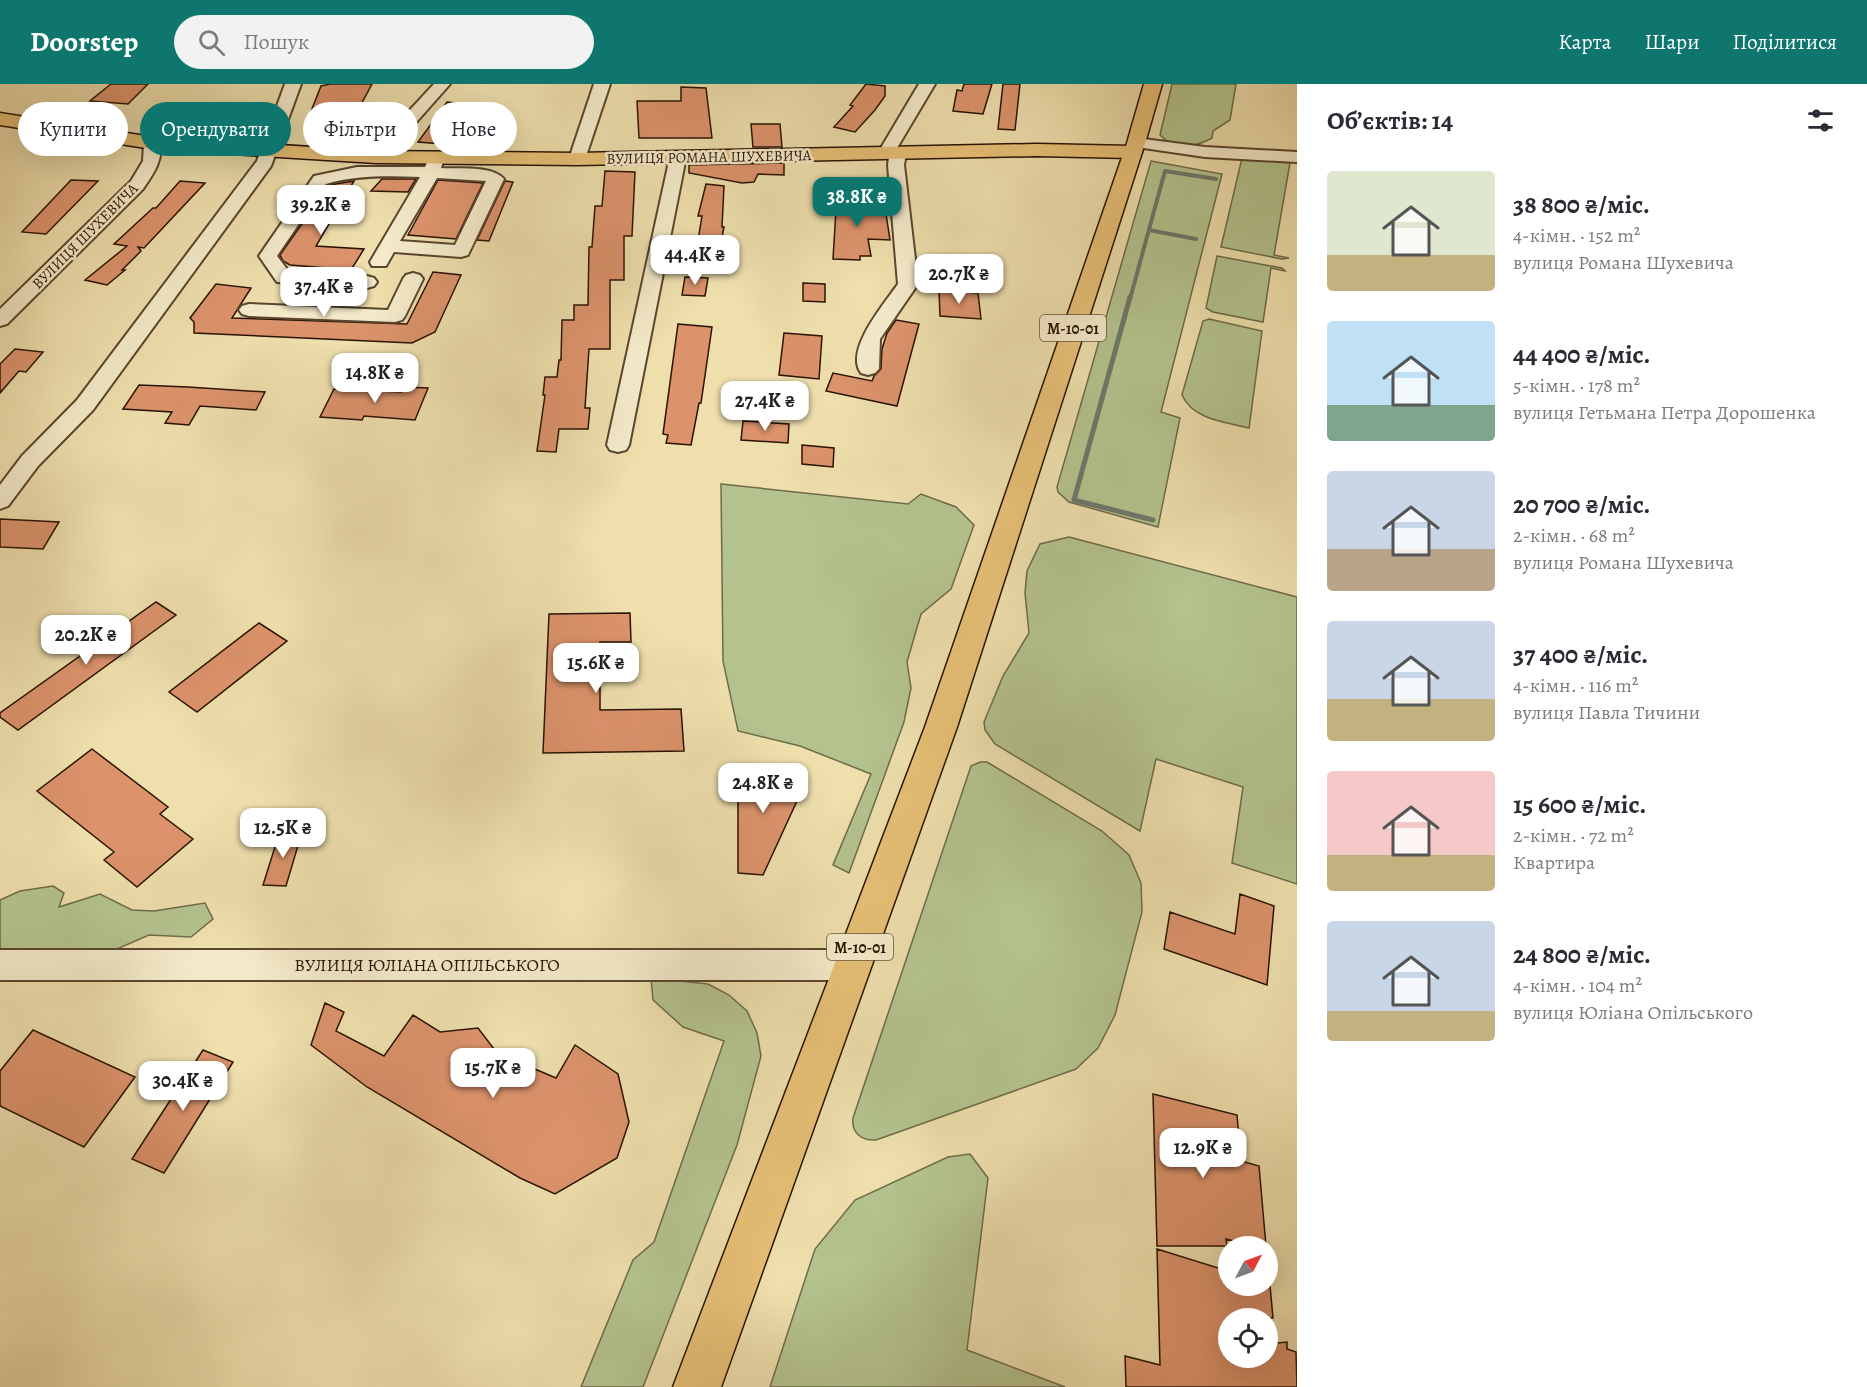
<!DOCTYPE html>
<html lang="uk">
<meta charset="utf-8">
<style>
:root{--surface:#fff;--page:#f2f2f3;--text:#2b2b33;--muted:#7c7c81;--accent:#0f766e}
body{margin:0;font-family:Alegreya,serif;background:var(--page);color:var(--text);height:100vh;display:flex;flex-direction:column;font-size:22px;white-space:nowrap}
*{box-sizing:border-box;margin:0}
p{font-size:20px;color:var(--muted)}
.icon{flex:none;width:33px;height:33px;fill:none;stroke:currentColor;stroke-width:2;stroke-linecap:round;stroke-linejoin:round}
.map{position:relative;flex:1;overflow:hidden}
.drawer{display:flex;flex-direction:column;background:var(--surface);width:570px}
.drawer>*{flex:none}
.hud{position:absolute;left:18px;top:18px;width:570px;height:54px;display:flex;gap:12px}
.needle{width:39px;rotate:49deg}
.controls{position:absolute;left:1218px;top:1152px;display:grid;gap:12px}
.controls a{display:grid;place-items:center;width:60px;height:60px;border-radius:50%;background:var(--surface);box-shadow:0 6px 24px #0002;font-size:30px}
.price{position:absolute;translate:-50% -51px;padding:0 14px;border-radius:12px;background:#fff;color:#222;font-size:20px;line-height:39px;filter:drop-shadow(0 2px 3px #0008)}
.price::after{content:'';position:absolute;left:50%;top:36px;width:18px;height:14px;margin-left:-9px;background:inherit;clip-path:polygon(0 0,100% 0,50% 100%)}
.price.selected{background:var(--accent);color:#fff}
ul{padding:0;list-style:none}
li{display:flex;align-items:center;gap:18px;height:150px;padding:0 30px}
li span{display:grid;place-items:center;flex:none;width:168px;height:120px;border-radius:6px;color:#555}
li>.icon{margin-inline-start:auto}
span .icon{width:72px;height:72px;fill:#fffc;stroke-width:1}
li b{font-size:26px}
h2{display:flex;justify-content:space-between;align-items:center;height:72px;padding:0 30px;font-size:26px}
.tag{padding:0 21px;border-radius:27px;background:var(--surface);box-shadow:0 6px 24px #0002;font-size:21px;line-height:54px}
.tag.selected{background:var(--accent);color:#fff}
header{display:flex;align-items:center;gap:36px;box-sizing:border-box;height:84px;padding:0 30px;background:var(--accent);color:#fff}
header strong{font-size:28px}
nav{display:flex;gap:33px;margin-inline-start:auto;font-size:21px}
.search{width:420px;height:54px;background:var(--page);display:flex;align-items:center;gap:15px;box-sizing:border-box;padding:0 21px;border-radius:33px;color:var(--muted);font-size:22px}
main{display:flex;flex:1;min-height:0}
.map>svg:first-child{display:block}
.green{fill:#b4c38e;stroke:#6e6b49;stroke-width:1.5}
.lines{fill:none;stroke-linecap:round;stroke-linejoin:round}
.stream-far1{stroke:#6e786c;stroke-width:4}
.stream{stroke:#6e786c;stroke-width:5}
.building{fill:#dc936c;stroke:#291304;stroke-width:1.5}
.minor-casing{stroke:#5a462e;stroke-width:4}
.major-casing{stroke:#291304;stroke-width:3}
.highway-casing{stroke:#291304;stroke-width:3}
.minor{fill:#f4eaca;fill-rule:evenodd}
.major{fill:#e7c076;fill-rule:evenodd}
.highway{fill:#e7c076;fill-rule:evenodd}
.labels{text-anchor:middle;stroke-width:5;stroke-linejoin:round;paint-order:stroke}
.far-street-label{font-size:15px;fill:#291304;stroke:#f4eaca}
.shield{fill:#f4eaca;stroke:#66543f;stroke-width:1.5}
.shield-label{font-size:16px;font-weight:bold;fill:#291304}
.street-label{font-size:18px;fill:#291304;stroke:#f4eaca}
</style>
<header>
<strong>Doorstep</strong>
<div class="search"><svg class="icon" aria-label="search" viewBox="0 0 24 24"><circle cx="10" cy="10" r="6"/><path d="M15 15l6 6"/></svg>Пошук</div>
<nav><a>Карта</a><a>Шари</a><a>Поділитися</a></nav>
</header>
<main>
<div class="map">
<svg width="1297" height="1303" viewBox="0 0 1297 1303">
<rect width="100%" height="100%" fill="#eedfad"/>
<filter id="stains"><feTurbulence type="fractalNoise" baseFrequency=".00333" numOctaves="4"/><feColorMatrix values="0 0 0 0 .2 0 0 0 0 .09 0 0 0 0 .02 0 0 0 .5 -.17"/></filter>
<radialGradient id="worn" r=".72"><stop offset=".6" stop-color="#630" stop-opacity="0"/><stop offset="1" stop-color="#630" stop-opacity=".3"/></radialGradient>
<!-- green -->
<path class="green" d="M1172,0H1236L1230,36L1213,47L1212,54C1196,63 1175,67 1160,51Z
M1242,74L1290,79L1274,171L1289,174L1282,175L1221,163Z
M1151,77L1222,90L1161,328L1180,334L1158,443L1069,418L1058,408L1057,403Z
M1217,172L1282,184L1285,187L1271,184L1263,238L1213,228L1206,224Z
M1209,235L1262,247L1249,344C1226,338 1193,336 1182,311L1203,237Z
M721,400L908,420L921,410L956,423L974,441L951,505L921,530L907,578L911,604L904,638L849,789L833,781L871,690L800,662L738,647L723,577Z
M1069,453L1297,513V800L1232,779L1243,703L1156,675L1140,747L995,660L985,646L984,638L1003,592L1029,549L1025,509L1027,487L1040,460Z
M980,678H987L1102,747L1129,771L1141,799L1142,828L1115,931L1098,964L1076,985L876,1056C862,1057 851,1049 853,1034L971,682Z
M53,802L64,809L59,823L100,810L132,826L154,827L205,819L213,835L191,853L149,851L94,875L0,874V816L20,807Z
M651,894L708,900L729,911L747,927L757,949L761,972L737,1061L643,1303H581L633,1176L654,1158L724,957L683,943L653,916Z
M970,1070L988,1094L967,1266L1065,1303H770L815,1165L855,1116L948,1073Z"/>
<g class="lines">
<!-- stream-far1 -->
<path class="stream-far1" d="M1149,146L1196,155
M1130,215L1165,87L1216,95"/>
<!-- stream -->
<path class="stream" d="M1130,213L1074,416L1153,436"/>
</g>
<!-- building -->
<path class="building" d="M111,0H148L128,20L90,17Z
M330,0H372L343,54L311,52L304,45L321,2Z
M866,0L885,2V12L875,26L855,48L834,43L853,22L850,21Z
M964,0H992L983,30L953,27L957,6L962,7Z
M1003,0H1020L1015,46L998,45Z
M681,3L706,4L712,54H639L637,17H681Z
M447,18L472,21L443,60L418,58Z
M241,31L271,33L252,57L222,55Z
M751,40H780L782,63H753Z
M784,79V91L758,90L754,98L742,99L689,89V81Z
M605,87L635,88L632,152H624V196H610V265H589L585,324H590L588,345H559L556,368L537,367L545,311H543L545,293H557L559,276H561L562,236H574V221H588L589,163H592L595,122H602Z
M382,95H416L408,108L371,107Z
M71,96L98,97L46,150L22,148Z
M438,96L483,99L456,155L408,151Z
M180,97L205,99L144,164L138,163L141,167L122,186H125L107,201L85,196L127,162L114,160L153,124H156Z
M354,97L316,162L364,165L351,186L290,181L283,177L280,171L329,101Z
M505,97L513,98L489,157L477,156Z
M706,100L724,102L722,143H724L716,183L694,181L702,132H698Z
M837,109L870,114L864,129L886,130L890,156L868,155L871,172H860V176L833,175Z
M433,188L461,191L435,248L412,259L194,249V238L190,234L216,200L251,204L232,234L407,240Z
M685,193L708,194L705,212L682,211Z
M803,199L825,200V218L803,217Z
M939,206L978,209L981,235L940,232Z
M896,236L919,240L897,322L826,307L833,289L872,297L874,292L881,285L882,265L887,249Z
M678,240L712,243L701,319H699L691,361L666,359L668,351L663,350Z
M784,249L822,252L819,295L779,291Z
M15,265L43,268L26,288L19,287L0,309V280Z
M139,301L188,303L265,308L256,326L200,322L189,341L165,339L172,328L123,325Z
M404,303L428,304L415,336L364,332L362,336L320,333L334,305L401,308Z
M743,337L789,340L788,359L741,356Z
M802,361L834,364L833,383L802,380Z
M0,435L59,438L43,465L0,463Z
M156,518L176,531L18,646L0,633V629Z
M630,529L631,558H600V626L681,625L684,667L543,669L549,530Z
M259,539L287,557L197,628L169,608Z
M92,665L168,723L160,730L193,755L137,803L104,776L114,768L37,707Z
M771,682L794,688L802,706L763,791L738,789V684Z
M280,747L302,748L286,802L263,801Z
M1240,810L1274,822L1267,901L1164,865L1170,828L1235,850Z
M325,919L344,928L336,947L384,972L413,931L440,948L478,944L497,969L556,994L575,961L618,990L629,1038L617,1074L555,1110L520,1094L367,1003L311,961Z
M33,946L135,993L84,1063L0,1022V987Z
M203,966L233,978L164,1089L132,1075Z
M1153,1010L1237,1031L1241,1077L1259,1082L1266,1162H1254L1226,1155L1227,1162H1157Z
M1157,1165L1228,1187V1202H1270L1273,1234H1228V1274H1268V1260L1287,1258V1265L1296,1268L1297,1303H1126L1125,1272L1160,1281Z"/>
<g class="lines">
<defs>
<path id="minor" d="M285,0H301L271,82L93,326L38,382L8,422L0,425V401L22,372L77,316L257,77Z
M434,0H450L382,77H370L368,73L370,69Z
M594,0H610L585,75L577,80L571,79L569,75Z
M919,0H935L897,64L904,65L906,69L904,81L918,200L880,255L879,285L875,289L868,291L861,289C844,266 885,219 898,200L888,81L889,73H880L878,69Z
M152,54L160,59C163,77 153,90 143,105L7,240L0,242V225L131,97L143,77L144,59Z
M1136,54L1205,63L1297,68V78L1205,73L1130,62L1128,59L1130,56Z
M678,68L686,73L629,361L626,366L618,368L610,366L607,361L670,73Z
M436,70L444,75L441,84C458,85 492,81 504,95L468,171L461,173L394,168L386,182H372L370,178L420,93C389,92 357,91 326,100L277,172L290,189L367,192L374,194L377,198L374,202L367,204L277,198L259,172L314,92L357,83H425L430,71ZM437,94L486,97L455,161L400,157Z
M413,189L420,191L423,195L405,232L402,236L395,238L249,232L242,230L239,226L242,222L249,220L388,226L403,195L406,191Z
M0,866H853L865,870L870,881L865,892L853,896H0Z"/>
<path id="major" d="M0,29L152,53L376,67L577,69L1037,60L1132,62L1139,64L1142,68L1139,72L1132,74L1037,72L577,81L376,79L152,65L0,41Z"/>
<path id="highway" d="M1144,0H1162L1145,59L957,643L721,1303H673L925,643L1127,59Z"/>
</defs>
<!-- minor casing -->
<use href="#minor" class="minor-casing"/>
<!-- major casing -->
<use href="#major" class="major-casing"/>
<!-- highway casing -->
<use href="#highway" class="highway-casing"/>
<!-- minor -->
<use href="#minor" class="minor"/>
<!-- major -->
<use href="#major" class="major"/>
<!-- highway -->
<use href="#highway" class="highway"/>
</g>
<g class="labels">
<!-- far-street labels -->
<g class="far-street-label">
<text transform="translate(709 73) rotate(-1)" y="5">ВУЛИЦЯ РОМАНА ШУХЕВИЧА</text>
<text transform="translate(85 152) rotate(-45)" y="5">ВУЛИЦЯ ШУХЕВИЧА</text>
</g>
<!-- shield labels -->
<g class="shield">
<rect x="1040" y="231" width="66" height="26" rx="4.5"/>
<rect x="827" y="850" width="66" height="26" rx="4.5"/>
</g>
<g class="shield-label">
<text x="1073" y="250">М-10-01</text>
<text x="860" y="869">М-10-01</text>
</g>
<!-- street labels -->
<g class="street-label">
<text x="427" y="887">ВУЛИЦЯ ЮЛІАНА ОПІЛЬСЬКОГО</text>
</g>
</g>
<rect width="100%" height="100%" filter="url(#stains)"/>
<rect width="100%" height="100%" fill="url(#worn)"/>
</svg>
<div class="controls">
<a><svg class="needle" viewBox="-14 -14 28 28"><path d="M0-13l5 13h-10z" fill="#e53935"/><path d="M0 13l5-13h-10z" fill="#7c7c81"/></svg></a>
<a><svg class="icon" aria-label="locate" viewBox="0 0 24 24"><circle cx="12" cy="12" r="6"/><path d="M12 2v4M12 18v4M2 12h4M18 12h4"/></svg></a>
</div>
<b class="price selected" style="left:857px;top:144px">38.8K ₴</b>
<b class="price" style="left:321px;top:152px">39.2K ₴</b>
<b class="price" style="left:695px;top:202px">44.4K ₴</b>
<b class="price" style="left:959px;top:221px">20.7K ₴</b>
<b class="price" style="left:324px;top:234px">37.4K ₴</b>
<b class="price" style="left:375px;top:320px">14.8K ₴</b>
<b class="price" style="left:765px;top:348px">27.4K ₴</b>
<b class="price" style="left:86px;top:582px">20.2K ₴</b>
<b class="price" style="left:596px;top:610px">15.6K ₴</b>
<b class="price" style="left:763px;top:730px">24.8K ₴</b>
<b class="price" style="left:283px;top:775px">12.5K ₴</b>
<b class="price" style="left:493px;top:1015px">15.7K ₴</b>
<b class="price" style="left:183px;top:1028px">30.4K ₴</b>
<b class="price" style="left:1203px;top:1095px">12.9K ₴</b>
<div class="hud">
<a class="tag">Купити</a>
<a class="tag selected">Орендувати</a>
<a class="tag">Фільтри</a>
<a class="tag">Нове</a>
</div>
</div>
<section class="drawer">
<h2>Об’єктів: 14<svg class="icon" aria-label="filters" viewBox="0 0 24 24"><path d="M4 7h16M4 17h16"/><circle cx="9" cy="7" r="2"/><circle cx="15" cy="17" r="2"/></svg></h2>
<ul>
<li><span style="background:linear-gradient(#dfe7d0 70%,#c2b280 0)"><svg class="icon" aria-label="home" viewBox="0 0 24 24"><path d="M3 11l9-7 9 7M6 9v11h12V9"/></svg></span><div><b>38 800 ₴/міс.</b><p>4-кімн. · 152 m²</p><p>вулиця Романа Шухевича</p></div></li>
<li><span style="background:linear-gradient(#bfe0f5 70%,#7fa58c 0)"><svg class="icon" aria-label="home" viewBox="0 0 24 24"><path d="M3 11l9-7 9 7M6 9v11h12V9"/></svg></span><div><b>44 400 ₴/міс.</b><p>5-кімн. · 178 m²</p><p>вулиця Гетьмана Петра Дорошенка</p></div></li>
<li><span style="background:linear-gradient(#c9d6e8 65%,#b9a48a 0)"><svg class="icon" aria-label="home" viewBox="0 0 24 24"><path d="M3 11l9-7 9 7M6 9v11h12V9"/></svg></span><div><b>20 700 ₴/міс.</b><p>2-кімн. · 68 m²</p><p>вулиця Романа Шухевича</p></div></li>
<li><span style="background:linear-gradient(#c9d6e8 65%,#c2b280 0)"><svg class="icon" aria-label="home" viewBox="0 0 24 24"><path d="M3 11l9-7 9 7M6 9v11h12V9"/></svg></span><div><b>37 400 ₴/міс.</b><p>4-кімн. · 116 m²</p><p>вулиця Павла Тичини</p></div></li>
<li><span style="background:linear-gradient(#f6c9c9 70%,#c2b280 0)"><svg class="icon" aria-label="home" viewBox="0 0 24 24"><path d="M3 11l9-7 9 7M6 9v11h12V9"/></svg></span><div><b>15 600 ₴/міс.</b><p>2-кімн. · 72 m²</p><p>Квартира</p></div></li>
<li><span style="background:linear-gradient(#c9d6e8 75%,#c2b280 0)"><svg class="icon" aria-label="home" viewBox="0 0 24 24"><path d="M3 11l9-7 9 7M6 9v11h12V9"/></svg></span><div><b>24 800 ₴/міс.</b><p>4-кімн. · 104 m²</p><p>вулиця Юліана Опільського</p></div></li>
</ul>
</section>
</main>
